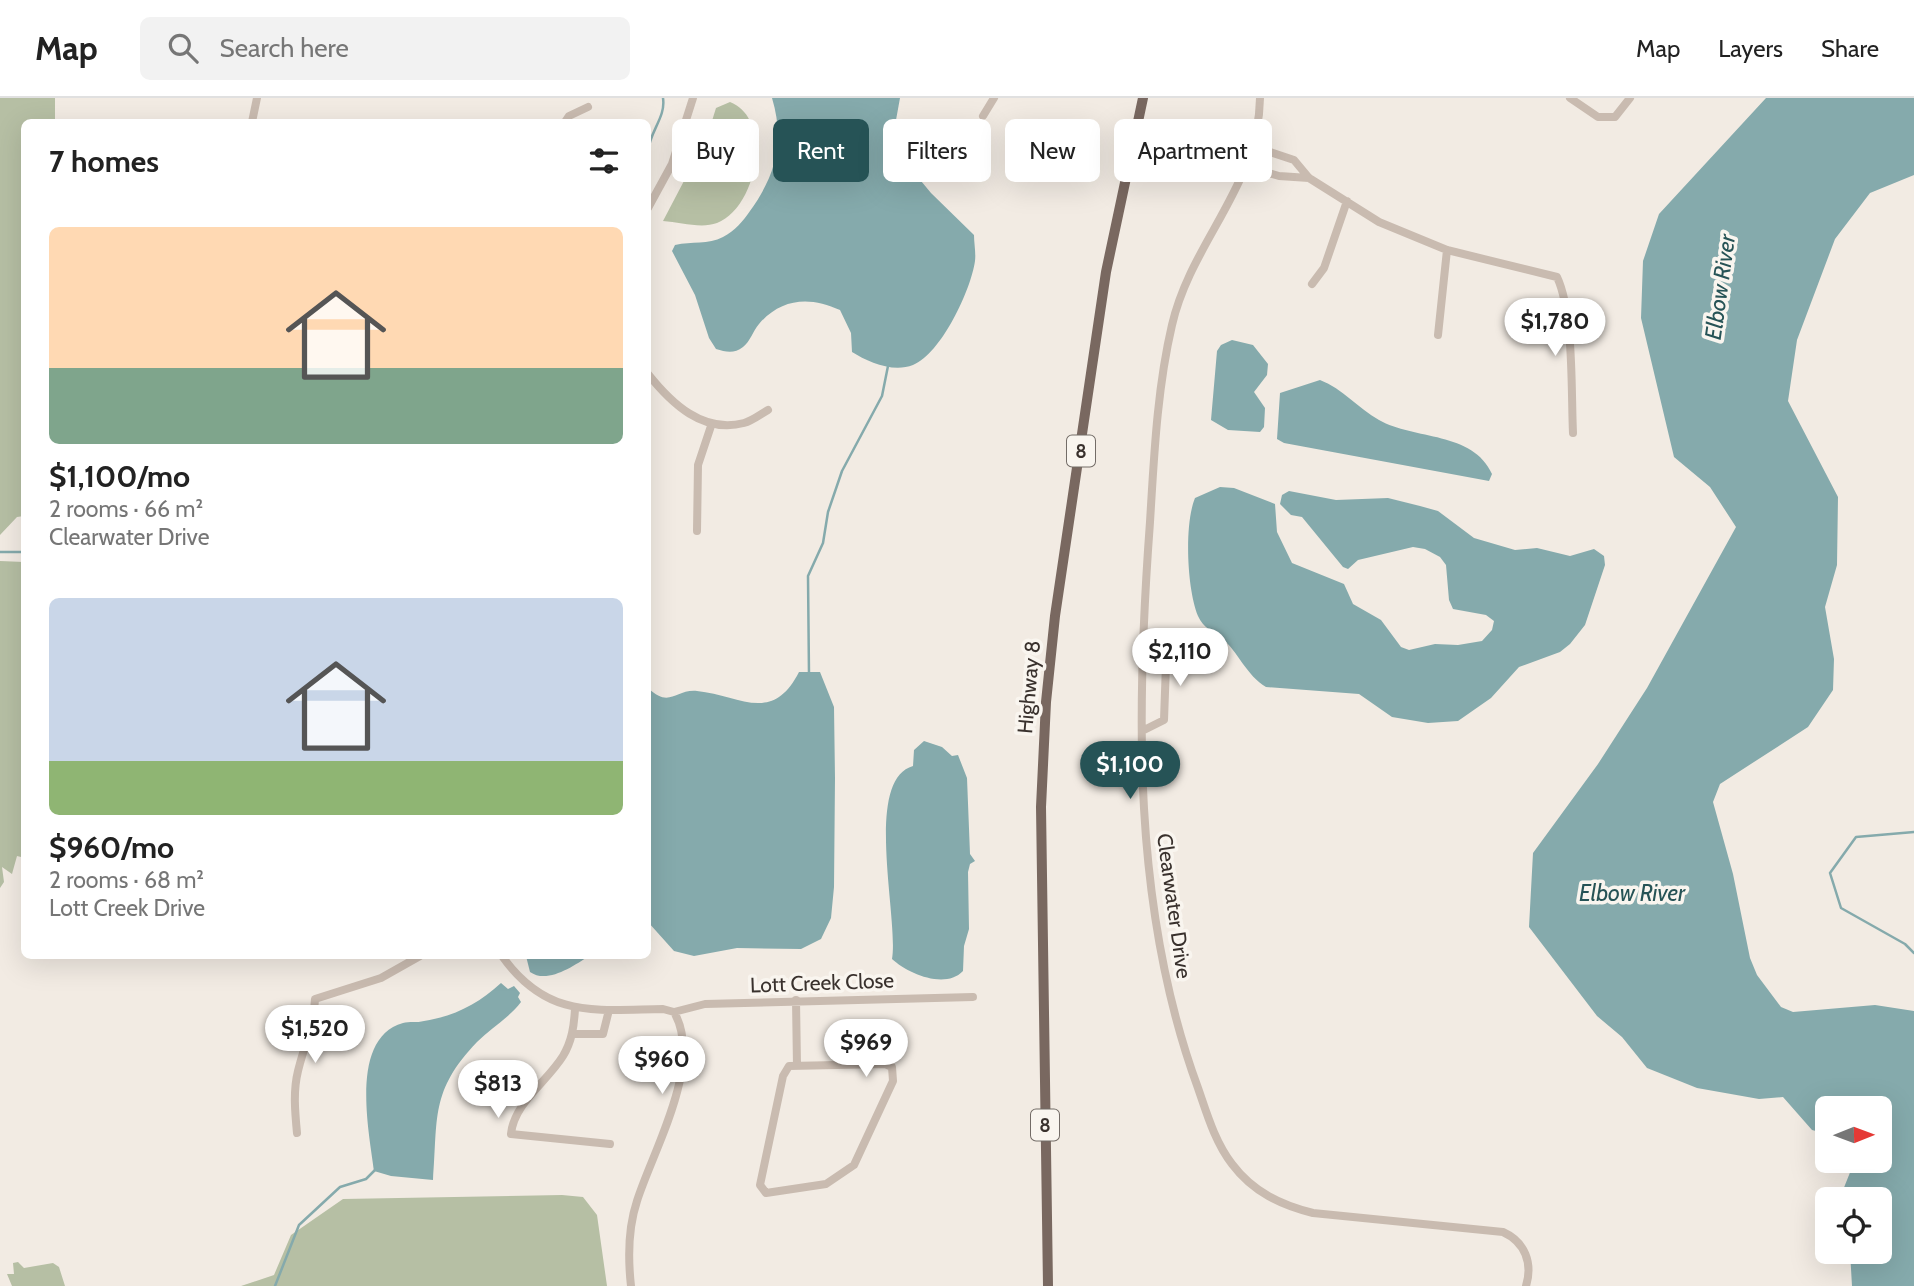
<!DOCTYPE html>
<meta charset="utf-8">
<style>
:root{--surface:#fff;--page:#f2f2f2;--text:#222;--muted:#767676;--line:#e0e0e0;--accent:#265356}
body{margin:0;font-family:Cabin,sans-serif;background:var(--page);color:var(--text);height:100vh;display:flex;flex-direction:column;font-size:26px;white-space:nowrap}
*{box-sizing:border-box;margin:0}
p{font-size:23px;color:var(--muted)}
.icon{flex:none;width:38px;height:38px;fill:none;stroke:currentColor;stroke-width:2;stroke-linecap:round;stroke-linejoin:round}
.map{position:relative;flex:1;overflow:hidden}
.side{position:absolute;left:21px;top:21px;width:630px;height:840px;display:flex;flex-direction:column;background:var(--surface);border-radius:10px;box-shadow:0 7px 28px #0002}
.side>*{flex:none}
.hud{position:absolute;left:672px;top:21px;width:665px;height:63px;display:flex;gap:14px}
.needle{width:46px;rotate:89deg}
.controls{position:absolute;left:1815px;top:998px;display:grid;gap:14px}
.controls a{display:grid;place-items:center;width:77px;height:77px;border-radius:10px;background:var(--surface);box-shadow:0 7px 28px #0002;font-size:35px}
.price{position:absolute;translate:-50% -60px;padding:0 16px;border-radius:24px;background:#fff;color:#222;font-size:23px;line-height:46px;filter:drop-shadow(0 2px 4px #0008)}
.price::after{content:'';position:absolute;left:50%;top:42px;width:21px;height:16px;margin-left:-10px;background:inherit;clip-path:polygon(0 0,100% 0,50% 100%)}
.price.selected{background:var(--accent);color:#fff}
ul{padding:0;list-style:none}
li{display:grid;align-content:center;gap:14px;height:371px;padding:0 28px}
li span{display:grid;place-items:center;height:217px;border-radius:10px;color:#555}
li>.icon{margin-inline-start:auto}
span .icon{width:126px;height:126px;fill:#fffc;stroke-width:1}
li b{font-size:30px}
h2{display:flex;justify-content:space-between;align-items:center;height:84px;padding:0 28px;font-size:30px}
.tag{padding:0 24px;border-radius:10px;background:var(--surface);box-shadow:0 7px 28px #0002;font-size:24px;line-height:63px}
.tag.selected{background:var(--accent);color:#fff}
header{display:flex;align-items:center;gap:42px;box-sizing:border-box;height:98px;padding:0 35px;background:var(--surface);border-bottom:2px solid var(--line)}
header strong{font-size:33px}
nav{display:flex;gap:38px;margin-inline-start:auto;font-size:24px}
.search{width:490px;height:63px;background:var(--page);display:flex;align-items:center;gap:18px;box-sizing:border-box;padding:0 24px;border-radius:10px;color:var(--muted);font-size:26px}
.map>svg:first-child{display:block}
.green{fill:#b6bfa4}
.water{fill:#85aaac}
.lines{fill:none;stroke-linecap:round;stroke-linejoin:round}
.stream{stroke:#85aaac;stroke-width:2.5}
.minor{stroke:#c9bbb0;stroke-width:8}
.major{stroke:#796860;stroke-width:10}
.labels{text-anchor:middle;stroke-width:7;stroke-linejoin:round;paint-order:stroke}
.shield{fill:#f9f5ef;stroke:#736c67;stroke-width:2}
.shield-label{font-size:19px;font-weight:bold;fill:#39312d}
.street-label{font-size:21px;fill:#39312d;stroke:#f9f5ef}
.water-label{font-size:23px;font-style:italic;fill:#265356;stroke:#f9f5ef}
</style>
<header>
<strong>Map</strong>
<div class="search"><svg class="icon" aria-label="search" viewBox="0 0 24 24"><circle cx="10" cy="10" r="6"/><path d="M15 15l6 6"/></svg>Search here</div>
<nav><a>Map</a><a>Layers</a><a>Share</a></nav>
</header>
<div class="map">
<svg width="1914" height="1188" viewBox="0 0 1914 1188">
<rect width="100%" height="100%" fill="#f2ebe3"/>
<!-- green -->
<path class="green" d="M0,0H55V24H24V418L17,419L0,437Z
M730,4C774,21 757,110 717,125C701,131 680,124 663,123L707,39L716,10Z
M0,463L24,464V749L21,759L17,758L12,776L2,769L4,784L0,790Z
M562,1097L583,1099L597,1117L607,1188H241L274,1177L291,1137L343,1101Z
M18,1164L24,1170L53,1165L59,1169L65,1188H12L7,1176H14L13,1165Z"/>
<!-- water -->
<path class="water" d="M772,0H900L896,22L902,60L931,95L974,137C974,145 976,155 975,163C971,192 941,256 913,267C893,275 868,264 852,254L851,235L840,212C810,198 781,200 759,226C753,233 750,244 743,249C734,256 726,254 716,251L709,240L695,197L672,153L675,147C692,143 708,147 723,139C735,133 743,123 750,113C776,77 785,43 772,0Z
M1766,0H1914V77L1870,95L1835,141L1797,242L1788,303L1838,399L1837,467L1825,509L1834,561L1833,592L1808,629L1720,686L1713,704L1733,776L1750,860L1757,877L1781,909L1793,914L1875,907L1914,913V1188H1852L1850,1153H1880V1101H1841V1097L1855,1062H1880V1010H1827V1036L1812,1032L1783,999L1759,1001L1697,990L1647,970L1622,939L1597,918L1529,829L1533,755L1598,666L1647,590L1736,429L1710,389L1674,359L1641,220L1643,163L1659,116Z
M1232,242L1253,247L1268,266L1267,277L1254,294L1265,310L1264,329L1260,334L1228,332L1211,322L1217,253L1221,247Z
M1320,282C1343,291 1358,310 1379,322C1414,342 1473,333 1492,376L1489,383L1284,345L1277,341L1280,295Z
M1220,389L1234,390L1275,406L1277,434L1292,465L1344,486L1353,506L1381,522L1401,549L1409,552L1435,546L1458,547L1482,543L1492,532L1494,523L1486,517L1453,511L1449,502L1446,467L1440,459L1425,451L1413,449L1358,462L1348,471L1343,469L1302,419L1291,417L1280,406L1282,397L1289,393L1336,402L1388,400L1420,408L1438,413L1474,440L1515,452L1537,450L1570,458L1594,451L1604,458L1605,467L1585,527L1570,546L1560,554L1519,569L1491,600L1458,623L1428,625L1392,619L1359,596L1266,589C1247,578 1238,554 1222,540C1213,533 1203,530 1198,518C1187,491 1184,427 1195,400Z
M799,574H820L834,609L835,680L834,789L831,820L821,841L801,851L737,850L694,858L674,853L648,824V590C670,611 675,591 697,593C739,597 772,627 799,574Z
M924,643L942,649L952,658L958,657L967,680L970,756L975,763L970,766L968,774L969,831L964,848L963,873C945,892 907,875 892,861C899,821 863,682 913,668L914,652Z
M526,858H589C572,869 547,886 530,874Z
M501,885L508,891L514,888L520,895L518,899L521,904C509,920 491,930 477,944C430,993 438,1020 433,1082L391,1078L374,1073C369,1033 349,940 403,925C409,923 417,925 424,923C455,918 478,906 501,885Z"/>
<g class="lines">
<!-- stream -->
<path class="stream" d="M648,53C650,33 666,19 663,0
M0,454H24
M809,577L808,478L823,445L828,414L842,373L882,298L888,268
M1914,734L1856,739L1830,775L1841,810L1905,846L1914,855
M275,1188L299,1127L340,1089L366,1081L375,1072"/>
<!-- minor -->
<path class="minor" d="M1260,0C1259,88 1191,144 1172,227C1157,291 1154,359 1150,424C1136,612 1132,811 1198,990C1207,1016 1215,1044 1232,1066C1253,1094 1281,1107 1313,1115L1503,1134C1525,1144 1533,1165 1526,1188
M1570,0L1598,19H1615L1630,0
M983,18L994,0
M252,24L257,0
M565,24L569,18L588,9
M1255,49L1294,62L1309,80L1379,124L1447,152L1557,179C1574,215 1571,294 1573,335
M1248,69L1279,78L1309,80
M648,110L672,66L693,0
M1312,186L1324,170L1347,103
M1438,237L1447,152
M648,276C671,305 703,336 744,325C752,323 761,316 768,312
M697,433L698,367L712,325
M1144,632L1164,622L1166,566L1162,553L1144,546
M502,858C547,921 594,912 663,911L674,914C704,966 653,1052 637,1103C628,1130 628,1161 631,1188
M796,902L797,968
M575,911C574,928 572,943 563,958C547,984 514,1005 511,1036L610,1046
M674,914L705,906L973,899
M573,936H603L609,912
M885,966L892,969L893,983L854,1067L826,1086L766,1095L760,1087L783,978L789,968Z
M297,1035C295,1014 293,993 298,973C304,948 314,927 315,901L381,880L420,858"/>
<!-- major -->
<path class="major" d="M1048,1188L1041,709L1046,604L1055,518L1106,174L1143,0"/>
</g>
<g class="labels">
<!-- shield labels -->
<g class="shield">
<rect x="1067" y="337.5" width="28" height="31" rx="5"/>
<rect x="1031" y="1011.5" width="28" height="31" rx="5"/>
</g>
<g class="shield-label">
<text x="1081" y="360">8</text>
<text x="1045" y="1034">8</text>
</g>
<!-- street labels -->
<g class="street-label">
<text transform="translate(1029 589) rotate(-85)" y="7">Highway 8</text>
<text transform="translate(1174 808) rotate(82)" y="7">Clearwater Drive</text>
<text transform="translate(822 885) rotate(-2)" y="7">Lott Creek Close</text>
</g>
<!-- water labels -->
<g class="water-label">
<text transform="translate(1720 189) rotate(-82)" y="8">Elbow River</text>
<text x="1632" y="803">Elbow River</text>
</g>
</g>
</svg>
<div class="controls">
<a><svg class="needle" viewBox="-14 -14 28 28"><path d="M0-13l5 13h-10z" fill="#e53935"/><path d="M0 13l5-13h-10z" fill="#767676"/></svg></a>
<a><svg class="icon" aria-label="locate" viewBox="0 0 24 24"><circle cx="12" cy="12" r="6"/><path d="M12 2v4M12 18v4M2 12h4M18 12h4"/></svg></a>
</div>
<b class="price" style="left:1555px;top:260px">$1,780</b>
<b class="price" style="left:1180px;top:590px">$2,110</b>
<b class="price selected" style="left:1130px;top:703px">$1,100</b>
<b class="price" style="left:315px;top:967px">$1,520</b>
<b class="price" style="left:866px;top:981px">$969</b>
<b class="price" style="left:662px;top:998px">$960</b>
<b class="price" style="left:498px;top:1022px">$813</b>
<div class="hud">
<a class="tag">Buy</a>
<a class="tag selected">Rent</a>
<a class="tag">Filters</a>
<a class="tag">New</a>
<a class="tag">Apartment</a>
</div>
<section class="side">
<h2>7 homes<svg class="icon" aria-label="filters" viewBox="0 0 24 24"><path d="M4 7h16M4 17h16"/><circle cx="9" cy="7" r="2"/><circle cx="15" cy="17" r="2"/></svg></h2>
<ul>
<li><span style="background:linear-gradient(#ffd9b3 65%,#7fa58c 0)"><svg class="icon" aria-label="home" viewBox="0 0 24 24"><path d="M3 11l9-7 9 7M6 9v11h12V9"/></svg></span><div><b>$1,100/mo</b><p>2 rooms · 66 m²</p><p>Clearwater Drive</p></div></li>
<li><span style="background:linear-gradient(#c9d6e8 75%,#8fb573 0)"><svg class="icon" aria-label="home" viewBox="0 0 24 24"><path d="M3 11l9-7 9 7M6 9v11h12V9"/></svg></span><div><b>$960/mo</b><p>2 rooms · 68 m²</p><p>Lott Creek Drive</p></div></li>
</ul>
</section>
</div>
